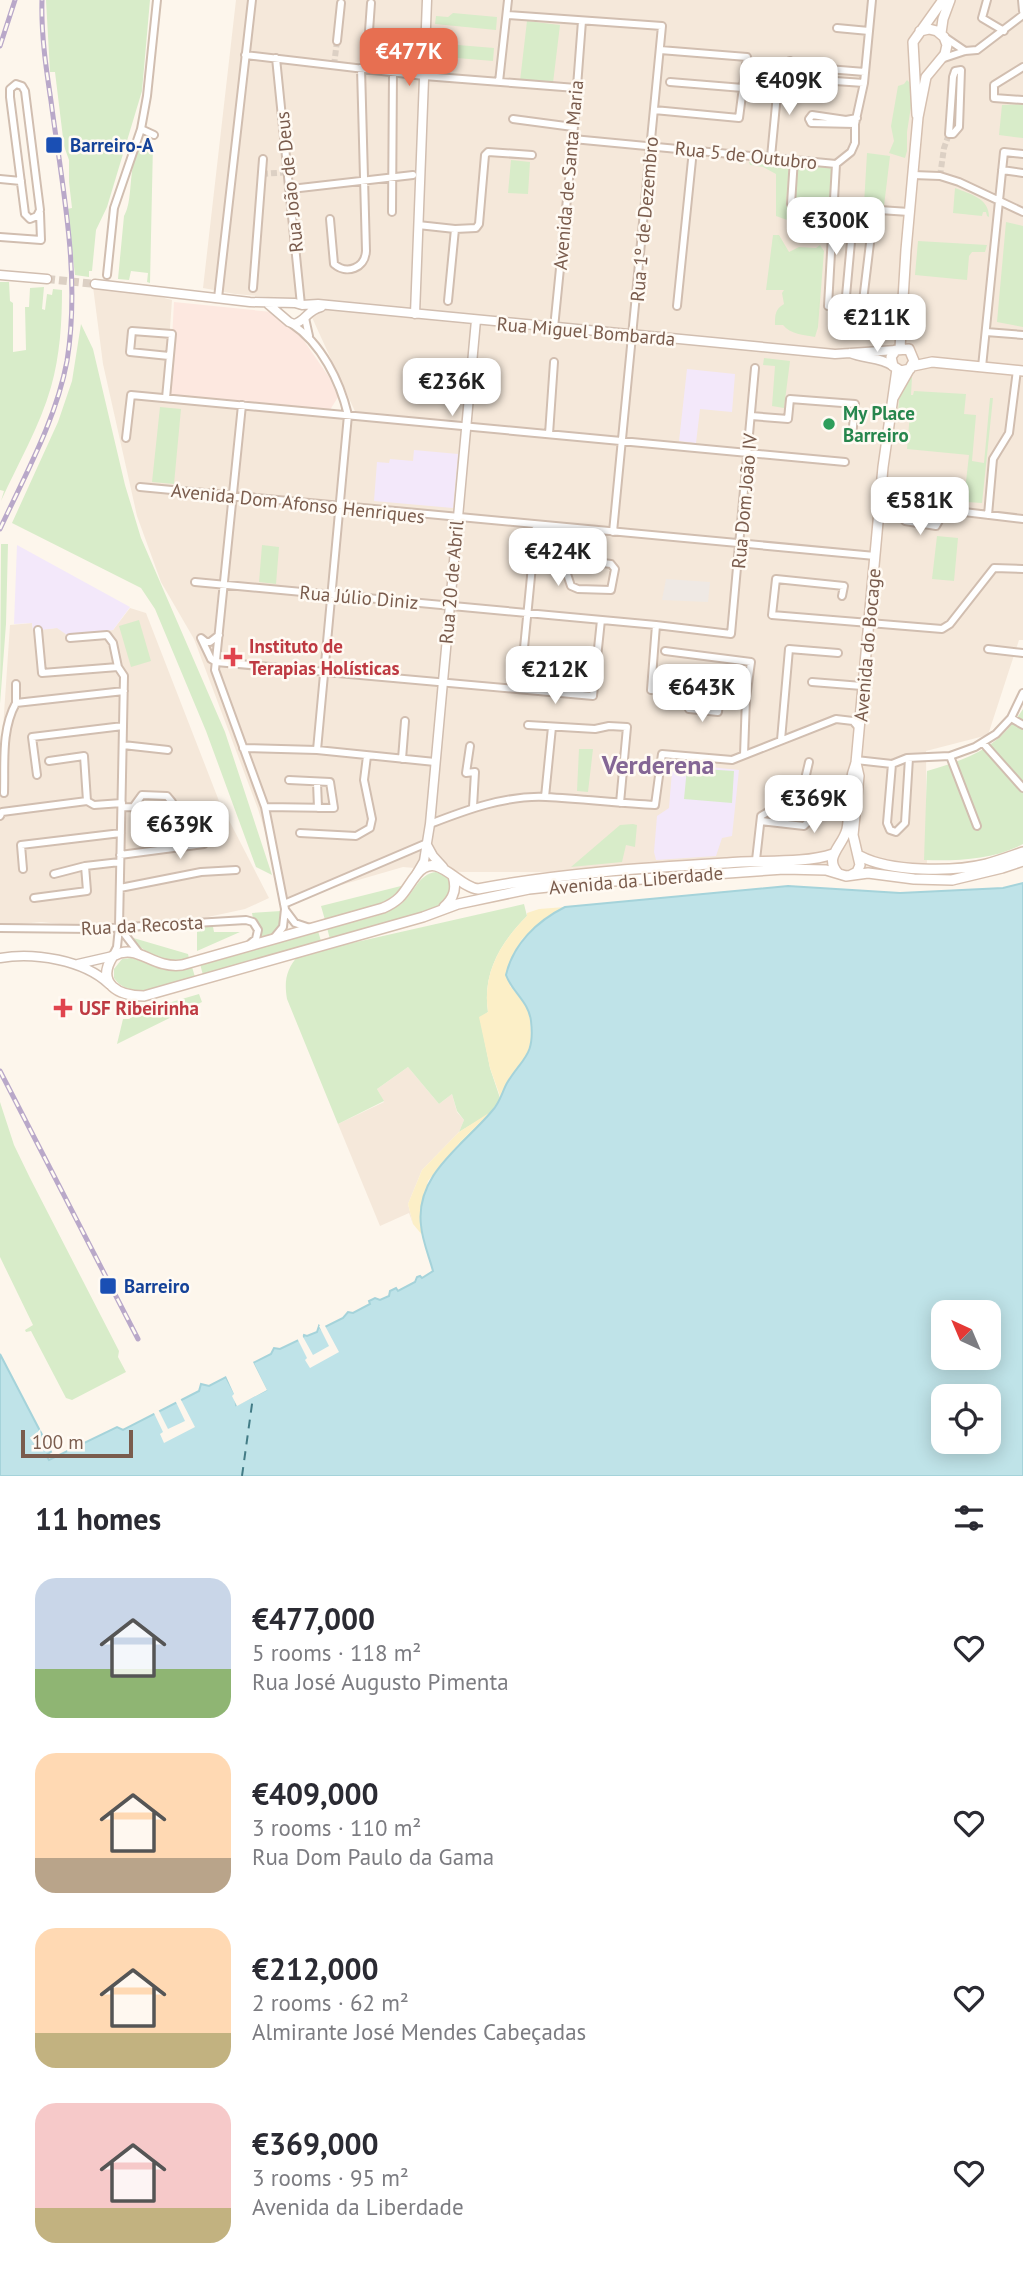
<!DOCTYPE html>
<meta charset="utf-8">
<style>
:root{--surface:#fff;--page:#f2f2f3;--text:#2b2b33;--muted:#7c7c81;--accent:#e76f51}
body{margin:0;font-family:"PT Sans",sans-serif;background:var(--page);color:var(--text);height:100vh;display:flex;flex-direction:column;font-size:26px;white-space:nowrap}
*{box-sizing:border-box;margin:0}
p{font-size:23px;color:var(--muted)}
.icon{flex:none;width:38px;height:38px;fill:none;stroke:currentColor;stroke-width:2;stroke-linecap:round;stroke-linejoin:round}
.map{position:relative;height:1476px;overflow:hidden}
.drawer{display:flex;flex-direction:column;background:var(--surface);flex:1}
.drawer>*{flex:none}
.needle{width:46px;rotate:316deg}
.fabs{position:absolute;left:931px;top:1300px;display:grid;gap:14px}
.fabs a{display:grid;place-items:center;width:70px;height:70px;border-radius:14px;background:var(--surface);box-shadow:0 4px 18px #0003;font-size:35px}
.scale{position:absolute;left:21px;bottom:18px;width:112px;box-sizing:border-box;padding-left:7px;border:4px solid #7a5c4d;border-top:0;font-size:19px;line-height:24px;white-space:nowrap;color:#7a5c4d;-webkit-text-stroke:5px #fffaf3;paint-order:stroke}
.price{position:absolute;translate:-50% -60px;padding:0 16px;border-radius:14px;background:#fff;color:#222;font-size:23px;line-height:46px;filter:drop-shadow(0 2px 4px #0008)}
.price::after{content:'';position:absolute;left:50%;top:42px;width:21px;height:16px;margin-left:-10px;background:inherit;clip-path:polygon(0 0,100% 0,50% 100%)}
.price.active{background:var(--accent);color:#fff}
ul{padding:0;list-style:none}
li{display:flex;align-items:center;gap:21px;height:175px;padding:0 35px}
li span{display:grid;place-items:center;flex:none;width:196px;height:140px;border-radius:21px;color:#555}
li>.icon{margin-inline-start:auto}
span .icon{width:84px;height:84px;fill:#fffc;stroke-width:1}
li b{font-size:30px}
h2{display:flex;justify-content:space-between;align-items:center;height:84px;padding:0 35px;font-size:30px}
.map>svg:first-child{display:block}
.residential{fill:#f5e8da}
.commercial{fill:#fde8e0}
.industrial{fill:#efe9e4}
.education{fill:#f3e8fa}
.green{fill:#d8ecc9}
.sand{fill:#fcefc7}
.water{fill:#bfe3e8;stroke:#a5d3da;stroke-width:2;fill-rule:evenodd}
.pier{fill:#fdf6ec}
.lines{fill:none;stroke-linecap:round;stroke-linejoin:round}
.ferry{stroke:#437c86;stroke-width:2;stroke-dasharray:9 7;stroke-linecap:butt}
.minor-tunnel{stroke:#dcd0c4;stroke-width:6;stroke-dasharray:6 3;stroke-linecap:butt}
.tertiary-tunnel{stroke:#dcd0c4;stroke-width:8;stroke-dasharray:8 4;stroke-linecap:butt}
.minor-casing{stroke:#d1beb0;stroke-width:10}
.tertiary-casing{stroke:#d1beb0;stroke-width:11}
.secondary-casing{stroke:#d6c0b0;stroke-width:12}
.minor{stroke:#fff;stroke-width:6}
.tertiary{stroke:#fff;stroke-width:8}
.secondary{stroke:#fff;stroke-width:9}
.rail-casing{stroke:#b9a8c9;stroke-width:5}
.rail{stroke:#fffaf3;stroke-width:2.5;stroke-dasharray:8;stroke-linecap:butt}
.transit-dot{fill:#1a4fb4;stroke:#fffaf3;stroke-width:2.5}
.leisure-dot{fill:#2e9e5b;stroke:#fffaf3;stroke-width:2.5}
.health-dot{fill:#e0444e;stroke:#fffaf3;stroke-width:2.5}
.labels{text-anchor:middle;stroke-width:5;stroke-linejoin:round;paint-order:stroke}
.transit-label{font-size:19px;font-weight:bold;fill:#164399;stroke:#fffaf3;text-anchor:start}
.street-label{font-size:19px;fill:#7a5c4d;stroke:#fffaf3}
.leisure-label{font-size:19px;font-weight:bold;fill:#27864d;stroke:#fffaf3;text-anchor:start}
.health-label{font-size:19px;font-weight:bold;fill:#be3a42;stroke:#fffaf3;text-anchor:start}
.district-label{font-size:26px;font-weight:bold;fill:#846695;stroke:#fffaf3}
</style>
<div class="map">
<svg width="1023" height="1476" viewBox="0 0 1023 1476">
<rect width="100%" height="100%" fill="#fdf6ec"/>
<!-- residential -->
<path class="residential" d="M236,0H1023V640H1019L988,735L926,751L927,873L463,872L403,867L286,901L258,809L194,639L161,582L137,516L103,364L92,279L172,300L165,399L358,418L304,300L235,294L203,288Z
M130,608L146,613L219,801L269,898L245,909L139,932L107,934L80,926L41,922L0,926V773L10,625L32,623L33,630L57,628L88,633L113,630Z
M408,1067L439,1104L452,1094L457,1112L464,1120L459,1132L422,1170L408,1204L413,1224L409,1213L380,1226L338,1124L384,1102L377,1089Z"/>
<!-- commercial -->
<path class="commercial" d="M174,302L272,312L300,335L329,377L338,397L330,410L169,395Z"/>
<!-- industrial -->
<path class="industrial" d="M666,579L710,582L708,602L662,600Z"/>
<!-- education -->
<path class="education" d="M687,369L735,374L732,412L700,409L696,443L679,441Z
M414,450L458,454L453,508L374,501L377,462L389,463L390,459L413,461Z
M17,545L130,607L113,630L67,635L57,628L33,631L32,623L14,624Z
M682,764L739,770L732,836L722,838L716,856L656,860L654,852L657,816L669,808L672,771Z"/>
<!-- green -->
<path class="green" d="M46,0H150L142,91L107,207L96,230L92,271H89V277L75,275L67,209L72,208L69,182V160L64,146L55,72H50Z
M453,13L497,17L496,30L435,24L436,16L448,17Z
M527,21L560,25L553,83L520,81Z
M434,43L494,48L493,61L433,56Z
M907,80L914,87L907,132V151L905,158L889,153L894,141L891,126L898,86L904,84Z
M1023,104V138L999,135L1002,105Z
M150,143L153,144L150,283L147,282L148,273L131,271L129,280L118,279L124,216C136,197 124,148 150,143Z
M867,153L890,156L884,206L864,204Z
M511,160L530,162L528,194L508,193Z
M749,162L789,165L786,205L791,209L829,211L823,223L790,216V221L776,216V174L763,167L750,165Z
M796,162L839,166L835,206L793,202Z
M955,188C970,194 989,198 989,217L987,216L986,212H983L982,216L953,213Z
M1006,222L1023,226V327L997,322Z
M773,235H779L789,252L799,247L816,248L820,245L824,251L818,327L815,337C804,335 790,334 783,325H775C775,315 775,309 784,304L782,293L784,290H766Z
M918,241L987,245L985,252H972L969,256L967,280L915,275Z
M0,282H9L10,301L13,303V352L26,350L25,307H29L30,288L44,287L42,309L45,310L47,294L52,295L53,289L62,290C62,322 60,356 51,387C40,426 18,463 1,501L4,491L0,490Z
M81,324L93,349L125,485L141,538L225,732L272,875L256,867L206,731L155,609L141,588L12,523L58,422L72,381Z
M764,358L790,361L784,408L772,406L775,366L763,365Z
M901,377H912L911,395H913L914,391L966,394L964,414L976,415L972,461L984,463L990,398H993L982,503L967,502L964,499L969,455L907,449L910,413L898,412Z
M160,407L181,409L174,484L152,482Z
M937,536L958,538L954,581L932,579Z
M1,544H8L6,624L0,704Z
M262,545L279,547L276,584L259,582Z
M139,620L151,661L131,667L119,626Z
M1023,709V844C993,860 958,861 924,860L927,771C971,758 997,749 1023,709Z
M579,749H593L588,792L577,791Z
M687,768L734,771L732,803L684,799Z
M633,824L637,825L635,847L626,845L622,862L571,867L620,825Z
M436,872C441,874 446,875 449,881C454,890 448,899 441,904C420,918 357,931 330,939L327,928C350,922 381,918 401,904C414,894 418,874 436,872Z
M405,885C386,908 352,912 325,920L321,906Z
M524,904L527,916C501,942 482,973 488,1012L480,1018L490,1068L500,1098L531,1048L436,1262L425,1242L420,1223L460,1142L489,1114L459,1132L464,1120L457,1111L452,1094L439,1104L408,1067L377,1089L384,1101L338,1124L287,999C284,981 286,969 299,955Z
M281,911C284,928 275,934 260,938C260,924 253,923 252,913Z
M197,927H213L214,932H240L197,951Z
M318,931L321,941L203,975L200,964Z
M130,937L188,954L189,958C164,964 147,956 130,937Z
M131,958C156,965 162,976 192,967L195,977C172,984 131,1003 114,978V969L122,959Z
M199,994L202,1002L117,1044L123,1019H129L141,1011Z
M0,1102L14,1145L30,1178L119,1351L118,1357L126,1372L72,1400L66,1398L31,1331L26,1332L25,1330L33,1325L0,1257Z"/>
<!-- sand -->
<path class="sand" d="M565,907L556,912L522,939L508,967L510,986L530,1010L531,1048L523,1064L507,1083L501,1099L490,1068L479,1017L488,1012C482,973 501,942 527,916V913L539,909Z
M492,1111L460,1142L428,1181L420,1223L423,1236L413,1224L408,1204L422,1170L459,1132Z"/>
<!-- water -->
<path class="water" d="M1023,883V1476H0V1354L51,1452L46,1455L49,1460L117,1427L123,1430L199,1391L201,1384L209,1386L226,1377L235,1394L236,1405L266,1390L253,1363L271,1354L274,1348L280,1349L303,1338L304,1335L307,1336L317,1332L319,1326L321,1329L343,1318L348,1312L353,1313L370,1304L369,1301L375,1298L380,1300L389,1296L390,1291L396,1288L398,1291L415,1282L417,1277L420,1276L422,1278L433,1271C429,1256 422,1240 421,1225C415,1174 464,1145 492,1111C500,1103 502,1092 507,1083C523,1057 535,1056 531,1021C529,1002 512,992 506,975C513,944 537,921 565,907L788,886L900,893L1003,888ZM943,1312H989V1358H943ZM943,1396H989V1442H943Z"/>
<!-- pier -->
<path class="pier" d="M324,1324L339,1352L310,1368L305,1360L307,1358L297,1338L302,1335L313,1355L329,1346L319,1326Z
M252,1360L267,1390L237,1406L232,1396L234,1394L225,1374L230,1372L240,1391L256,1383L247,1363Z
M180,1398L195,1427L164,1443L160,1434L163,1432L153,1411L158,1409L168,1429L185,1421L175,1400Z"/>
<g class="lines">
<!-- ferry -->
<path class="ferry" d="M242,1476L253,1397"/>
<!-- minor-tunnel -->
<path class="minor-tunnel" d="M790,61L806,62
M334,65L337,41
M365,69L368,45
M788,78L806,79
M262,174L289,172
M940,176L944,148L949,134"/>
<!-- tertiary-tunnel -->
<path class="tertiary-tunnel" d="M47,279L95,284"/>
<defs>
<path id="minor" d="M987,0L982,18L1004,31
M1022,0L1023,11
M507,15L662,26L613,532
M837,28L869,31
M946,38L965,51
M337,41L341,3
M368,45L371,3
M245,55L424,76L576,88
M276,58L301,305
M944,58L965,51L977,50L1023,15
M806,62L815,68L865,72
M1023,67L994,85V98L1023,100
M961,70L959,127L953,134H949L953,77L955,71Z
M806,79L864,83
M499,82L508,0
M670,82L743,88
M16,84L22,86L25,91L40,210L37,216L30,219L25,214L10,97V89Z
M654,110L739,118L747,57L660,50
M513,119L573,127
M855,124L811,123L809,119L812,115L846,120L857,118
M154,135L141,129L147,96L157,0
M573,139L836,164
M771,157L779,73L782,65L790,61
M794,159L791,204L909,212
M836,164L828,306L862,309L874,210
M836,164L851,152L855,143V124L864,83L872,0
M1002,170L1023,173
M913,175L940,176L959,182L1023,212
M0,179L21,181
M291,189L413,175
M392,212L393,72
M330,219L334,264C347,275 365,268 366,251L361,68
M418,225L455,229L476,228L479,224L485,155L488,152L532,155
M0,237L41,240L40,213
M107,275L114,208L141,129
M253,288L263,159
M218,298L252,0
M448,301L455,229
M677,306L693,150
M845,307L854,209
M305,318L309,336
M292,324C321,343 340,381 348,415L317,750
M554,328L573,139L582,21
M986,332L1023,335
M982,367L1004,152L1023,154
M166,398L172,334L132,331L130,352L169,356
M242,405L215,670L265,807L285,909L283,927L274,938
M751,416L788,419L790,399L855,404L852,438
M549,434L554,362
M126,438L131,395L845,462
M140,487L875,556
M880,502L1023,519
M897,505L905,521L936,526L945,510
M988,515L993,459L1009,433L1017,370
M563,558L611,564L615,569L611,590L578,589L571,586L563,562V558L564,528
M195,582L656,625L731,634L755,368
M842,596L844,586L776,579L772,615L942,629L950,624L994,568L1023,569
M656,625L651,690L746,698L751,662L665,651
M38,630L42,673L118,667
M70,638L107,635L113,643L118,667L124,676L119,927L117,947L113,955
M988,649L1023,653
M216,662L593,696L601,620
M216,662L211,659L201,638L206,642H210L219,635
M812,682L862,686
M16,684V703L124,691
M520,689L536,525
M690,693L689,709L718,712L720,695
M1011,718L1023,725
M528,725L595,729L609,726L627,727L620,803
M781,740L789,649L838,653
M983,743L1023,788
M123,745L168,750
M470,746L466,773L475,772L473,807
M243,748L317,750L435,762
M744,755L746,698
M950,756L977,826
M402,759L405,721
M856,760L892,764L907,758L950,756L975,747L996,734L1011,718L1023,693
M892,764L887,823L890,830L896,832L905,823L909,758
M37,775L32,737L123,726
M317,782L318,808
M802,792L809,762
M4,793C5,763 1,730 16,703
M545,797L552,727
M87,801L94,805L122,803
M122,807L165,808L172,802L167,796L142,795L134,806
M265,807L334,808L330,782L289,780
M0,816L2,812L87,801L84,756L49,761
M761,821L804,826L808,822L810,797L807,793
M430,824C466,810 506,795 546,797C582,799 619,803 655,805L662,754L732,760L836,719L853,721L859,728
M300,833L356,836L370,828L372,819L364,780L367,756
M120,855L204,844L215,827
M756,860L761,816L802,792L850,796
M23,869L21,845L121,833
M54,874L85,866L120,862
M120,888L201,872L236,870
M34,898L87,891L85,866
M284,904L427,843
M286,911L295,923L310,928
M119,927L139,953
M0,928L93,929L246,920L253,922L258,930L256,939L251,943"/>
<path id="tertiary" d="M0,275L47,279
M95,284L250,302L295,303L302,305L318,304L835,354L896,350
M268,304L289,322L294,324C306,321 307,310 321,307
M415,314L427,0
M850,353C864,359 881,357 893,366
M427,845L433,856L443,867
M417,873L424,861L430,824L476,320
M0,958C34,952 84,960 109,984
M78,964L113,956"/>
<path id="secondary" d="M941,33L943,19L950,0
M917,115L913,42L943,0
M900,348L906,250L918,117L926,77L945,54L947,45L944,37L937,31L929,29L920,31
M913,366L932,362L1023,371
M893,398L914,361L909,349L896,350L891,357L893,366L901,371L910,369
M833,854C804,864 759,860 727,863C644,868 560,873 478,889C457,887 437,849 417,874C404,890 404,899 383,908L182,965C151,969 138,942 113,956C95,984 119,996 144,996L423,917L458,904L529,889L586,883L784,869L826,870L846,876L868,873L914,879L952,880L1002,868L1023,861
M860,856C890,872 953,872 986,864C998,861 1011,856 1023,852
M838,873C823,857 843,846 847,829C851,807 847,785 856,763
M851,875L857,872L860,865L853,835L859,776L856,763L883,467L897,369
M444,907C454,898 457,889 453,876"/>
</defs>
<!-- minor casing -->
<use href="#minor" class="minor-casing"/>
<!-- tertiary casing -->
<use href="#tertiary" class="tertiary-casing"/>
<!-- secondary casing -->
<use href="#secondary" class="secondary-casing"/>
<!-- minor -->
<use href="#minor" class="minor"/>
<!-- tertiary -->
<use href="#tertiary" class="tertiary"/>
<!-- secondary -->
<use href="#secondary" class="secondary"/>
<defs>
<path id="rail" d="M0,46L15,0
M0,529C25,475 56,420 67,361C81,275 62,186 51,101C46,68 41,34 42,0
M0,1071L138,1339"/>
</defs>
<!-- rail casing -->
<use href="#rail" class="rail-casing"/>
<!-- rail -->
<use href="#rail" class="rail"/>
</g>
<!-- markers -->
<g class="transit-dot">
<rect x="45" y="136" width="18" height="18" rx="3.5"/>
<rect x="99" y="1277" width="18" height="18" rx="3.5"/>
</g>
<circle class="leisure-dot" cx="829" cy="424" r="7"/>
<g class="health-dot">
<path d="M229.5 646.5h7v7h7v7h-7v7h-7v-7h-7v-7h7z"/>
<path d="M59.5 997.5h7v7h7v7h-7v7h-7v-7h-7v-7h7z"/>
</g>
<g class="labels">
<!-- transit labels -->
<g class="transit-label">
<text x="70" y="152">Barreiro-A</text>
<text x="124" y="1293">Barreiro</text>
</g>
<!-- street labels -->
<g class="street-label">
<text transform="translate(746 155) rotate(6)" y="7">Rua 5 de Outubro</text>
<text transform="translate(568 175) rotate(-85)" y="7">Avenida de Santa Maria</text>
<text transform="translate(289 182) rotate(-96)" y="7">Rua João de Deus</text>
<text transform="translate(644 219) rotate(-85)" y="7">Rua 1º de Dezembro</text>
<text transform="translate(586 331) rotate(5)" y="7">Rua Miguel Bombarda</text>
<text transform="translate(744 501) rotate(-85)" y="7">Rua Dom João IV</text>
<text transform="translate(298 503) rotate(6)" y="7">Avenida Dom Afonso Henriques</text>
<text transform="translate(451 582) rotate(-85)" y="7">Rua 20 de Abril</text>
<text transform="translate(359 597) rotate(5)" y="7">Rua Júlio Diniz</text>
<text transform="translate(867 645) rotate(-85)" y="7">Avenida do Bocage</text>
<text transform="translate(636 880) rotate(-5)" y="7">Avenida da Liberdade</text>
<text transform="translate(142 925) rotate(-3)" y="7">Rua da Recosta</text>
</g>
<!-- leisure labels -->
<g class="leisure-label">
<text x="843" y="420">My Place<tspan x="843" dy="22">Barreiro</tspan></text>
</g>
<!-- health labels -->
<g class="health-label">
<text x="249" y="653">Instituto de<tspan x="249" dy="22">Terapias Holísticas</tspan></text>
<text x="79" y="1015">USF Ribeirinha</text>
</g>
<!-- district labels -->
<g class="district-label">
<text x="658" y="774">Verderena</text>
</g>
</g>
</svg>
<div class="fabs">
<a><svg class="needle" viewBox="-14 -14 28 28"><path d="M0-13l5 13h-10z" fill="#e53935"/><path d="M0 13l5-13h-10z" fill="#7c7c81"/></svg></a>
<a><svg class="icon" aria-label="locate" viewBox="0 0 24 24"><circle cx="12" cy="12" r="6"/><path d="M12 2v4M12 18v4M2 12h4M18 12h4"/></svg></a>
</div>
<div class="scale">100 m</div>
<b class="price active" style="left:409px;top:88px">€477K</b>
<b class="price" style="left:789px;top:117px">€409K</b>
<b class="price" style="left:836px;top:257px">€300K</b>
<b class="price" style="left:877px;top:354px">€211K</b>
<b class="price" style="left:452px;top:418px">€236K</b>
<b class="price" style="left:920px;top:537px">€581K</b>
<b class="price" style="left:558px;top:588px">€424K</b>
<b class="price" style="left:555px;top:706px">€212K</b>
<b class="price" style="left:702px;top:724px">€643K</b>
<b class="price" style="left:814px;top:835px">€369K</b>
<b class="price" style="left:180px;top:861px">€639K</b>
</div>
<section class="drawer">
<h2>11 homes<svg class="icon" aria-label="filters" viewBox="0 0 24 24"><path d="M4 7h16M4 17h16"/><circle cx="9" cy="7" r="2"/><circle cx="15" cy="17" r="2"/></svg></h2>
<ul>
<li><span style="background:linear-gradient(#c9d6e8 65%,#8fb573 0)"><svg class="icon" aria-label="home" viewBox="0 0 24 24"><path d="M3 11l9-7 9 7M6 9v11h12V9"/></svg></span><div><b>€477,000</b><p>5 rooms · 118 m²</p><p>Rua José Augusto Pimenta</p></div><svg class="icon" aria-label="heart" viewBox="0 0 24 24"><path d="M12 20l-8-8c-3-5 5-10 8-4 3-6 11-1 8 4z"/></svg></li>
<li><span style="background:linear-gradient(#ffd9b3 75%,#b9a48a 0)"><svg class="icon" aria-label="home" viewBox="0 0 24 24"><path d="M3 11l9-7 9 7M6 9v11h12V9"/></svg></span><div><b>€409,000</b><p>3 rooms · 110 m²</p><p>Rua Dom Paulo da Gama</p></div><svg class="icon" aria-label="heart" viewBox="0 0 24 24"><path d="M12 20l-8-8c-3-5 5-10 8-4 3-6 11-1 8 4z"/></svg></li>
<li><span style="background:linear-gradient(#ffd9b3 75%,#c2b280 0)"><svg class="icon" aria-label="home" viewBox="0 0 24 24"><path d="M3 11l9-7 9 7M6 9v11h12V9"/></svg></span><div><b>€212,000</b><p>2 rooms · 62 m²</p><p>Almirante José Mendes Cabeçadas</p></div><svg class="icon" aria-label="heart" viewBox="0 0 24 24"><path d="M12 20l-8-8c-3-5 5-10 8-4 3-6 11-1 8 4z"/></svg></li>
<li><span style="background:linear-gradient(#f6c9c9 75%,#c2b280 0)"><svg class="icon" aria-label="home" viewBox="0 0 24 24"><path d="M3 11l9-7 9 7M6 9v11h12V9"/></svg></span><div><b>€369,000</b><p>3 rooms · 95 m²</p><p>Avenida da Liberdade</p></div><svg class="icon" aria-label="heart" viewBox="0 0 24 24"><path d="M12 20l-8-8c-3-5 5-10 8-4 3-6 11-1 8 4z"/></svg></li>
</ul>
</section>
